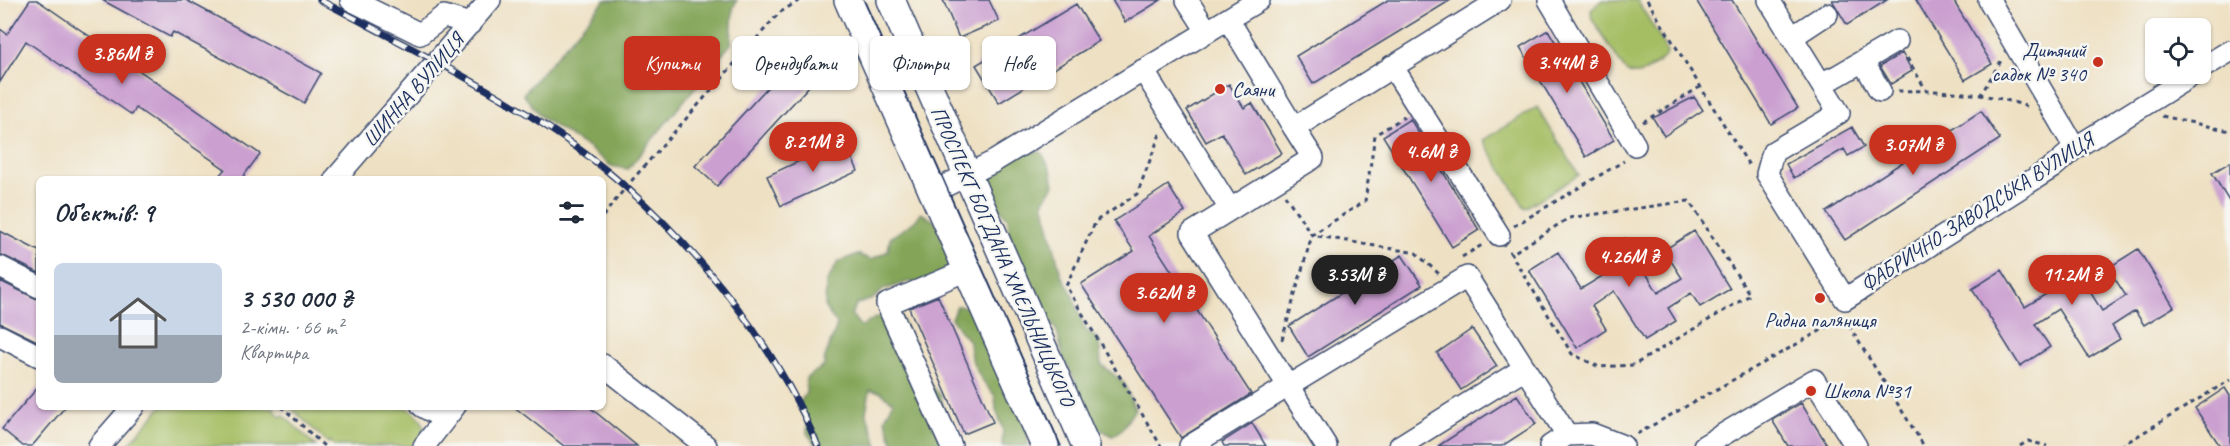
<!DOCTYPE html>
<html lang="uk">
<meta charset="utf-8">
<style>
:root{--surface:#fff;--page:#f6f6f7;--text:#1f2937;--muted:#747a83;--line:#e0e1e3;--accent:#c8321e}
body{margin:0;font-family:Caveat,sans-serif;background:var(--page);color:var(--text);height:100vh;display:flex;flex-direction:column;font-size:22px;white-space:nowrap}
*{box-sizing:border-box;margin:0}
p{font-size:20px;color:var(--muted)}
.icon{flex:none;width:33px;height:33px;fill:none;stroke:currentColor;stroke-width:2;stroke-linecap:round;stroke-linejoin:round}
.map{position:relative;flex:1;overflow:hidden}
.details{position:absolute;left:36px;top:176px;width:570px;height:234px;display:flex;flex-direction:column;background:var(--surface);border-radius:9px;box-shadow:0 2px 4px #0004}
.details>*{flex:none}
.hud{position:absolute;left:624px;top:36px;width:570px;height:54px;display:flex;gap:12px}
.buttons{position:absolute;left:2145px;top:18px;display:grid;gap:12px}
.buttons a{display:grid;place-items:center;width:66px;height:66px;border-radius:9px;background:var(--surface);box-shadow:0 2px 4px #0004;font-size:30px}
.price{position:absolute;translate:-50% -51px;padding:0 14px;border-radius:21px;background:var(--accent);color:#fff;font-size:20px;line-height:39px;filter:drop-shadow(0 2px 3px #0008)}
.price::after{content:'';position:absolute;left:50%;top:36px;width:18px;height:14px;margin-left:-9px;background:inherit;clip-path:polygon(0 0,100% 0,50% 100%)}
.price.on{background:#222;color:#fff}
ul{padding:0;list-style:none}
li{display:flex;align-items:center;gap:18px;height:150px;padding:0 18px}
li+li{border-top:2px solid var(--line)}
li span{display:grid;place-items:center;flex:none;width:168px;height:120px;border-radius:9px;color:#555}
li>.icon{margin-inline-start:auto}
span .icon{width:72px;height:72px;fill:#fffc;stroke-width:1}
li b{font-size:26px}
h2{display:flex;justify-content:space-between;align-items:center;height:72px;padding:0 18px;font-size:26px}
.pill{padding:0 21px;border-radius:9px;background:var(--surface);box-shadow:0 2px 4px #0004;font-size:21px;line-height:54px}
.pill.on{background:var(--accent);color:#fff}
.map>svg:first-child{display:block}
.green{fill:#a5be63;stroke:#607660;stroke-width:1.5}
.forest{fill:#84a559;stroke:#506a5c;stroke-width:1.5}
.building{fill:#cba0d0}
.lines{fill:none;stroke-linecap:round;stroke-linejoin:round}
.minor-casing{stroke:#3b4a6d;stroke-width:24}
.major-casing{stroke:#3b4a6d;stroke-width:30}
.path{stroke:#3b4a6d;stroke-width:3;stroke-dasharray:4.5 4.5;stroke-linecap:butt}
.minor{stroke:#fff;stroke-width:21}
.major{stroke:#fff;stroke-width:27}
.tram{stroke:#1b2f5e;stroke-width:1.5}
.rail-casing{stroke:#1b2f5e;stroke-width:7}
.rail{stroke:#f6f6f2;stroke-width:4.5;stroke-dasharray:14;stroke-linecap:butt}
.poi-dot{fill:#c8321e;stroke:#f6f6f2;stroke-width:2}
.labels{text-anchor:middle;stroke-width:5;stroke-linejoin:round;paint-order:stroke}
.poi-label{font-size:21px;fill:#1b2f5e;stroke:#f6f6f2;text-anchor:start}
.street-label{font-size:21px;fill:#1b2f5e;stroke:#f6f6f2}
</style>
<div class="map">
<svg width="2230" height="446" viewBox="0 0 2230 446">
<rect width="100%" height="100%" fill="#f6f6f2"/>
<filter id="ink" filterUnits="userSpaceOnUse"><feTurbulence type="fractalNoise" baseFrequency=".0167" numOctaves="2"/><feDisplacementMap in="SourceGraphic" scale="12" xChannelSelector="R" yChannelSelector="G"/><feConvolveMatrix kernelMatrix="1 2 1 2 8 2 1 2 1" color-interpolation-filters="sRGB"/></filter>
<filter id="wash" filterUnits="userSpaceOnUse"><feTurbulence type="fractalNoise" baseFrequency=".008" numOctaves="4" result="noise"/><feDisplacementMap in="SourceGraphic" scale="24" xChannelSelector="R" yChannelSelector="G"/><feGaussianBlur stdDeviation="1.35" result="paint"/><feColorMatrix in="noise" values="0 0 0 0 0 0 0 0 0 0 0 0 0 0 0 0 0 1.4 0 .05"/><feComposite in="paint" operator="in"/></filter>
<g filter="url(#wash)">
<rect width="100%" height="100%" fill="#eee0c2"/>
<!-- green -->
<path class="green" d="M1602,0H1637L1664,44L1667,53C1663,61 1642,76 1633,74C1629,74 1627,71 1624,69L1592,19L1591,10Z
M1537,107L1579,175L1525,208L1483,140Z
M162,406L274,407V410L281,417L283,415L316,446H127Z
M290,407H406C426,418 426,426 418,446H335L330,441L328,443Z"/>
<!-- forest -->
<path class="forest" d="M605,0H737L733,9L731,44L628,169L611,166L587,147L542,118L523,94Z
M1019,151L1041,152L1051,170L1054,185L1043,202L1061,275L1071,291L1085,329L1099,340L1101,364L1124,383L1135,409L1123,428L1113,436L1094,426L1081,402L1076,383L1063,357L1057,331L1044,313L1038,292L1026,280L1009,238L1008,219L987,192V170Z
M921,213L936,222L951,258L945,274L924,290L910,281L883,290L873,299L857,304L851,314L861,327L877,317L900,315L930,384L941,396L944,413L961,446H894L885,419L893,402L880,392L870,390L866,412L878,446H816L807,433V417L799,404L806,393V378L824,366C824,350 834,340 837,324L825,308L826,283L838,262L858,254L871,260L888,251L890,238L915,221Z
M957,306L972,307L1003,371L1002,385L1014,399L1030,426L1027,446H1002L1003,429L996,410L995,396C981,380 969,363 969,341L960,331L951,318Z"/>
<g id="blocks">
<!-- building -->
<path class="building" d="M30,0H37L260,154L242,178H217L225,169L136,108L132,115L26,41L0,82V29L7,34Z
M102,0H186L321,73L304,103L173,32L170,37Z
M943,0H989L999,21L959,38Z
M1112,0H1161L1125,22Z
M1388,0H1451L1313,84L1296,56Z
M1696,0H1732L1798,108L1771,124Z
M1832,0H1887L1847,25Z
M1916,0H1953L1992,64L1965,80Z
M1076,4L1099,41L999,103L976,65Z
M1548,30L1614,140L1586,157L1520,47Z
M1902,53L1912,71L1891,84L1880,66Z
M788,65L810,85L717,186L695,166Z
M1229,84L1244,108L1252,103L1282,153L1246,175L1222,133L1206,142L1187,110Z
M1694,97L1703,110L1664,136L1653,118Z
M1981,111L2000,139L1845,240L1826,212Z
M1410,119L1479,230L1452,247L1383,136Z
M1852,127L1864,147L1848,156L1844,149L1794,178L1786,164Z
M844,140L858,171L781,206L767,176Z
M2230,162V203L2212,173Z
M1168,185L1185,212L1149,236L1251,394L1181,438L1081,284L1134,251L1114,221Z
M0,231L39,251V273L0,254Z
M1694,231L1730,289L1700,307L1691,293L1668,308L1676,321L1645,340L1614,291L1592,306L1606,329L1577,348L1529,270L1558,252L1581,289L1604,275L1593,258L1625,238L1658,293L1682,278L1664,250Z
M2138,249L2174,307L2144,325L2135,311L2112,326L2120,339L2089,358L2058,309L2035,324L2050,347L2020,366L1972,289L2002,270L2025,307L2048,293L2037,276L2068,256L2102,311L2126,296L2108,268Z
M1402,255L1422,285L1308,357L1289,326Z
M0,281L39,300V342L0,323Z
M938,296L993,422L964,434L909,308Z
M1472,329L1497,366L1461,390L1437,353Z
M39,386V406H66L32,446H23L2,429Z
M2225,388L2230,396V446H2220L2195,408Z
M1517,395L1536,424L1502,446H1438Z
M1801,403L1828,446H1788L1772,420Z
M513,406H588L637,446H564Z
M1252,423L1266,446H1224L1222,442Z"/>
</g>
</g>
<g filter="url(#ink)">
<use href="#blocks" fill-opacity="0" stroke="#3b4a6d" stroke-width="1.5"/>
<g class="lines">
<defs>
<path id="minor" d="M351,0L420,34L444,16L470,24
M1187,0L1207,31
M1549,0L1635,145
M1769,0L1839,113L1773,152L1767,174L1845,299L2053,167L2075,148L2194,74
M1989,0L2075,148
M1228,19L1294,128
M1792,37L1827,14
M1863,61L1880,91
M1392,66L1499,235
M2200,69L2230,51
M1143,70L1230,209
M1821,83L1837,76L1897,41
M336,178L490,0
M933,192L993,162L1259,0
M0,267L39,287
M0,336L39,356
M603,365L706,446
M422,406L445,419L455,406
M99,446L134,406
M424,446L445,419
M951,446L887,304L967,270
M1190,446L1467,277L1567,435
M1326,446L1192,233L1313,158L1294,128L1500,0
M1400,446L1525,368
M1550,446L1567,435L1592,434L1623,446
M1704,446L1814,380L1856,446"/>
<path id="major" d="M848,0L1045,446
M891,0L1086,446"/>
</defs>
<!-- minor casing -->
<use href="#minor" class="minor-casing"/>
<!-- major casing -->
<use href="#major" class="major-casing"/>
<!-- path -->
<path class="path" d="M1647,0L1750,167
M1907,58L1926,90
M1898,91C1939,90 1992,92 2030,108
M1980,96L2002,59
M2162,116L2230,131
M1643,122L1700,87
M1160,134L1137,194L1096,221L1066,286L1161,446
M1285,195L1312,235L1416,253L1439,274
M603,216L626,187L779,13L800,0
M1514,226L1624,161
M1509,251L1511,254L1569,218L1689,201L1750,295L1634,365L1599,367L1572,354L1511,254
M1462,257L1482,245
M1844,318L1924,446
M1282,340L1312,235L1365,201L1375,135L1404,117
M281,406L324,446
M1637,434L1843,318
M2020,446L2028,441L2047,446
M2121,446L2230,380"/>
<!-- minor -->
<use href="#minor" class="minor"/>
<!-- major -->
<use href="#major" class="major"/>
<!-- tram -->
<path class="tram" d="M864,0L1061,446"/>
<defs>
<path id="rail" d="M320,0C395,40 472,78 543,124C657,198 765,320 818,446"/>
</defs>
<!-- rail casing -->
<use href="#rail" class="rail-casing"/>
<!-- rail -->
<use href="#rail" class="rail"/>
</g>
</g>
<!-- markers -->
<g class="poi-dot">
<circle cx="2098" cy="62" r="6"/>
<circle cx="1220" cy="89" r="6"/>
<circle cx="1820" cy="298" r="6"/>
<circle cx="1811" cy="391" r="6"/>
</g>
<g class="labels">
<!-- poi labels -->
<g class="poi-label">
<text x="2086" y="57" text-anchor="end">Дитячий<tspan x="2086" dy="24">садок № 340</tspan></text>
<text x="1232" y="96">Саяни</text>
<text x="1820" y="327" text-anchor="middle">Ридна паляниця</text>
<text x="1823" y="398">Школа №31</text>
</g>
<!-- street labels -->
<g class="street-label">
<text transform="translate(413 90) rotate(-49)" y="7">ШИННА ВУЛИЦЯ</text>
<text transform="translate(1977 212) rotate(-33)" y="7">ФАБРИЧНО-ЗАВОДСЬКА ВУЛИЦЯ</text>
<text transform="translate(1003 256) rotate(66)" y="7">ПРОСПЕКТ БОГДАНА ХМЕЛЬНИЦЬКОГО</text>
</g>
</g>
</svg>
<div class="buttons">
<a><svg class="icon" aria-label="locate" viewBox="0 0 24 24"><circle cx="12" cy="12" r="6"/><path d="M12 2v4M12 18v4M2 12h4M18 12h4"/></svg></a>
</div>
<b class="price" style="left:122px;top:85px">3.86M ₴</b>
<b class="price" style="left:1567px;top:94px">3.44M ₴</b>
<b class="price" style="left:813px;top:173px">8.21M ₴</b>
<b class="price" style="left:1913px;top:176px">3.07M ₴</b>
<b class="price" style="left:1431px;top:183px">4.6M ₴</b>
<b class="price" style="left:1629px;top:288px">4.26M ₴</b>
<b class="price on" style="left:1355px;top:306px">3.53M ₴</b>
<b class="price" style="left:2072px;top:306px">11.2M ₴</b>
<b class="price" style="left:1164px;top:324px">3.62M ₴</b>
<div class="hud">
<a class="pill on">Купити</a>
<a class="pill">Орендувати</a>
<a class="pill">Фільтри</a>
<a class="pill">Нове</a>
</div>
<section class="details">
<h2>Об’єктів: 9<svg class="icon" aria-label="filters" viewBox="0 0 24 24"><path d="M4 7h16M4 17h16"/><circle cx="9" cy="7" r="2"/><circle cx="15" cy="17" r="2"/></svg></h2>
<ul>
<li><span style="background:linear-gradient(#c9d6e8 60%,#9aa5b1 0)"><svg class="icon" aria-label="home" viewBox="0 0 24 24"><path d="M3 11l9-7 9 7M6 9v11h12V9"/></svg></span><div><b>3 530 000 ₴</b><p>2-кімн. · 66 m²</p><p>Квартира</p></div></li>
</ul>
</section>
</div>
